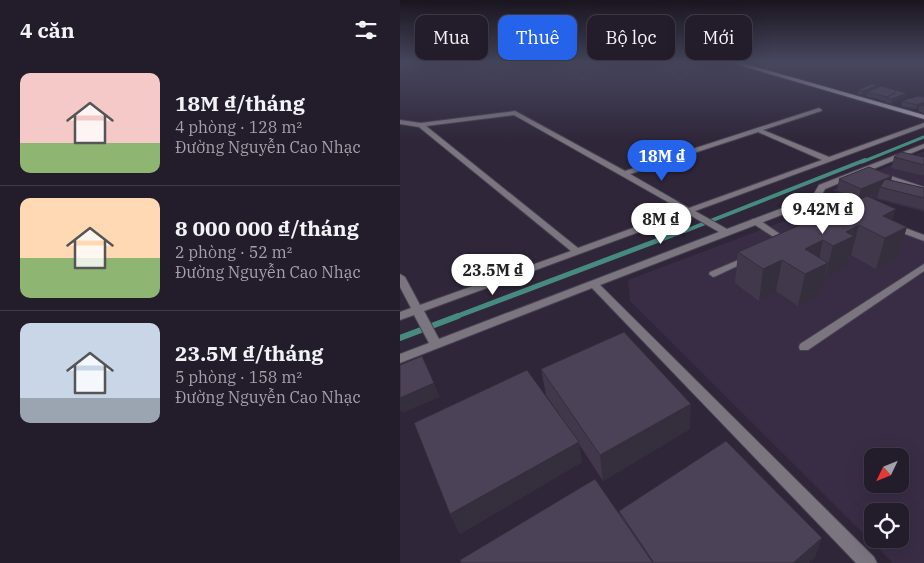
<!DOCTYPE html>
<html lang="vi">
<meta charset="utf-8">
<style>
:root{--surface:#231c2b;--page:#2b2533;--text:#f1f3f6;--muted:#a3a1a9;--line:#403a47;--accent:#2563eb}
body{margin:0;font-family:"IBM Plex Serif",serif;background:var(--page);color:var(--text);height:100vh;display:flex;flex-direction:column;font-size:19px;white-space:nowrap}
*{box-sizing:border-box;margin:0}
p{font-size:16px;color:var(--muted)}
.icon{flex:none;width:28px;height:28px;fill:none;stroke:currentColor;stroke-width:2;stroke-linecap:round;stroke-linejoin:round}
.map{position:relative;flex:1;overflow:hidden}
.side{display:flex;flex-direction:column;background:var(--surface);width:400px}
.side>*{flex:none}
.top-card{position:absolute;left:15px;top:15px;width:434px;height:45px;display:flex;gap:10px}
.needle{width:32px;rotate:227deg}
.fabs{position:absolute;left:464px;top:448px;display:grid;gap:10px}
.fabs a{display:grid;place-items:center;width:45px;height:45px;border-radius:10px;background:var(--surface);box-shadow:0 5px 20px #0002,0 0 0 1px var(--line);font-size:25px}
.price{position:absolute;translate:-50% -42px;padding:0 11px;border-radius:18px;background:#fff;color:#222;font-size:16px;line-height:32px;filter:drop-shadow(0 1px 2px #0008)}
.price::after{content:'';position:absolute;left:50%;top:30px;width:15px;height:11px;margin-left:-8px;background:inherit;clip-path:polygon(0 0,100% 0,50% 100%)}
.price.selected{background:var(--accent);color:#fff}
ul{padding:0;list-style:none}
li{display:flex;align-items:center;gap:15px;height:125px;padding:0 20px}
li+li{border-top:1px solid var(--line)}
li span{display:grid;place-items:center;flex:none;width:140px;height:100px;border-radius:10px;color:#555}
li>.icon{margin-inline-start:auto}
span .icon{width:60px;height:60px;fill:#fffc;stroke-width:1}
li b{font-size:21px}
h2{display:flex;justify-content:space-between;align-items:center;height:60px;padding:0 20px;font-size:21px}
.tag{padding:0 18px;border-radius:10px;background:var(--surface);box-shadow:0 5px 20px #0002,0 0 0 1px var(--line);font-size:18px;line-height:45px}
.tag.selected{background:var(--accent);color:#fff}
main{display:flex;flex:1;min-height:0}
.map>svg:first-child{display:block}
.built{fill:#392d46;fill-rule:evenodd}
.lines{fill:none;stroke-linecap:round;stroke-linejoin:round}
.stream-far3{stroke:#478a80;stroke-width:3}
.stream-far2{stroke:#478a80;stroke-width:4}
.stream-far1{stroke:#478a80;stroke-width:5}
.stream{stroke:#478a80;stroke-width:6}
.lane-casing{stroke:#4a4153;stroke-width:2}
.street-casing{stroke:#4a4153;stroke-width:2}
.secondary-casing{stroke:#4a4153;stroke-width:2}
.lane{fill:#7a757f;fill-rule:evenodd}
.street{fill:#7a757f;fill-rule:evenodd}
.secondary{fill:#a7a0b0;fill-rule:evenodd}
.wall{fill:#41394b}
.shaded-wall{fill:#352e3d}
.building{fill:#4c4257;stroke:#352e3d}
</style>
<main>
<section class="side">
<h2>4 căn<svg class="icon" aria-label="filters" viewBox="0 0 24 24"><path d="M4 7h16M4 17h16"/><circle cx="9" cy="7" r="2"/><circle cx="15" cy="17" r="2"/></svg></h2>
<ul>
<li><span style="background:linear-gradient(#f6c9c9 70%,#8fb573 0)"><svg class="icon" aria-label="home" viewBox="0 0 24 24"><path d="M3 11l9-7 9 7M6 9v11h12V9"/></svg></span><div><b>18M ₫/tháng</b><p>4 phòng · 128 m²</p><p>Đường Nguyễn Cao Nhạc</p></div></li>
<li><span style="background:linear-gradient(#ffd9b3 60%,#8fb573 0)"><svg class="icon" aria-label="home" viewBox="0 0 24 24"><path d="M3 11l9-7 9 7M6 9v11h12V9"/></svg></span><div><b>8 000 000 ₫/tháng</b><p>2 phòng · 52 m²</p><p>Đường Nguyễn Cao Nhạc</p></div></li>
<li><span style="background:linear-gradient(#c9d6e8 75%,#9aa5b1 0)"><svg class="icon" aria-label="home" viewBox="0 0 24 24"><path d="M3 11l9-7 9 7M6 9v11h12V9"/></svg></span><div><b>23.5M ₫/tháng</b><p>5 phòng · 158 m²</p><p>Đường Nguyễn Cao Nhạc</p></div></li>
</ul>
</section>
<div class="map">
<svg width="524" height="563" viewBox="0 0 524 563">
<rect width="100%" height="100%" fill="#2f2639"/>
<!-- built -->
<path class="built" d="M524,151V212L475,199L456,203L432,190Z
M427,205H436L524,242V563H493L230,301L228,280ZM472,456H500V484H472ZM472,511H500V539H472Z"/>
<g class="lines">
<!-- stream-far3 -->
<path class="stream-far3" d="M462,162L524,137"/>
<!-- stream-far2 -->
<path class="stream-far2" d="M285,231L465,160"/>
<!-- stream-far1 -->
<path class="stream-far1" d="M55,317L288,229"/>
<!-- stream -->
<path class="stream" d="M0,338L58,316"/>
<defs>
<path id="lane" d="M482,173L524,187V191L480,176L479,175Z
M352,219H358L390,241L386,243H383L352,223Z
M343,258H349L350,260L316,276L313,277L309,274L310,272Z
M524,264V271L408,350H400L399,347L400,344Z"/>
<path id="street" d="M419,108L422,110L421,111L363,130L429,157L524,123V127L295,211L327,229L412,197L419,185L524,144V148L425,189L420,198L459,209V213H453L415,202L200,285L474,557L477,563H456L192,288L0,363V354L29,343L14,315L0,320V312L11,308L0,287V274L5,277L20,305L171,251L19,127L0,124V120L21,123L115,111L225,171ZM114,115L282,210L178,248L26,126ZM358,132L422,160L289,208L230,174ZM288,214L319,232L39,339L24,311Z
M495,224L524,235V241L492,229L491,227L492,225Z"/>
<path id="secondary" d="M338,62L524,115V119L329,62Z"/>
</defs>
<!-- lane casing -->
<use href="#lane" class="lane-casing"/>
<!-- street casing -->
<use href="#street" class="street-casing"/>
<!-- secondary casing -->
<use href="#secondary" class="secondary-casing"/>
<!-- lane -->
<use href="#lane" class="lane"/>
<!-- street -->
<use href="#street" class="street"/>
<!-- secondary -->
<use href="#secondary" class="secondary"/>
</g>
<!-- wall -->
<path class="wall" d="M477,87L505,97L491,104L485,102V101L466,96V94L462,95L457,94L458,90Z
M524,97V113L518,111L519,108L516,109L501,106L502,101Z
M494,157H524V176L491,168Z
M492,176L491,181L524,188V210L477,198L479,191L467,196L493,221L507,227L497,257L476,269L451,255L448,257L446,266L425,277L424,276L420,294L398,306L376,291L359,301L335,283L338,252L457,200L437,190L439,179Z
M141,369L290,429L203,481L179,444L182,462L60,534L50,514L167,426L146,395Z
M219,511L415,557L408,563H61L219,515Z"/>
<!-- shaded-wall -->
<path class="shaded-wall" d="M478,85L477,89L467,92L466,94L462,95L463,91Z
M506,93L505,97L491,104L492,99Z
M524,102V106H520L519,108L516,109L517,105Z
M492,176L489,187H480L479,191L458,200L461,189Z
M496,209L487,237L507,227L497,257L476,269L485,238L483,216Z
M459,225L451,255L448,257L446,266L425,277L433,246L446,232Z
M423,240L417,268L428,263L420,294L398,306L405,274V249Z
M382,260L376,291L359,301L363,269Z
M34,383L40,397L2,413L0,410V398Z
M291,404L290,429L203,481L200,455Z
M179,442L182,462L60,534L50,514Z
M422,538L415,557L408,563H393Z"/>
<!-- building -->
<path class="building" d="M472,84L478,85L463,91L458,90Z
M481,86L506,93L492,99L486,98L496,92L487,97L467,92Z
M518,96L524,97V102L517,105L502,101Z
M501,152L524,157V165L494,157Z
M469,167L492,176L461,189L439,179Z
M485,179L524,188V198L480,187Z
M467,196L496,209L483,216L507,227L485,238L459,225L446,232L454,236L433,246L423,240L405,249L428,263L405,274L382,260L363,269L338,252Z
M224,332L291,404L200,455L141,369Z
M22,356L34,383L0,398V365Z
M127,370L179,442L50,514L14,423Z
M326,441L422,538L393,563H254L219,511Z
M195,479L253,563H61L60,560Z"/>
<!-- sky -->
<linearGradient id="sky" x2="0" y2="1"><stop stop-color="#1a151f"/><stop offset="0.44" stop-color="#47475f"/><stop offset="1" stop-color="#47475f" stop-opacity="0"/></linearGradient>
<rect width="524" height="141" fill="url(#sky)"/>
</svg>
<div class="fabs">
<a><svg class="needle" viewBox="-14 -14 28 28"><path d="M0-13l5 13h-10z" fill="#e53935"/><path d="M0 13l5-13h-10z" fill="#a3a1a9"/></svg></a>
<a><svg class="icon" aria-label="locate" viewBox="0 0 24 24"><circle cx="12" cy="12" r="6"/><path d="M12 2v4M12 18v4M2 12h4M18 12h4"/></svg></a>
</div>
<b class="price selected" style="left:262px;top:182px">18M ₫</b>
<b class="price" style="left:423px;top:235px">9.42M ₫</b>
<b class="price" style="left:261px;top:245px">8M ₫</b>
<b class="price" style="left:93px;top:296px">23.5M ₫</b>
<div class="top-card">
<a class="tag">Mua</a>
<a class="tag selected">Thuê</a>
<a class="tag">Bộ lọc</a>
<a class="tag">Mới</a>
</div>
</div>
</main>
